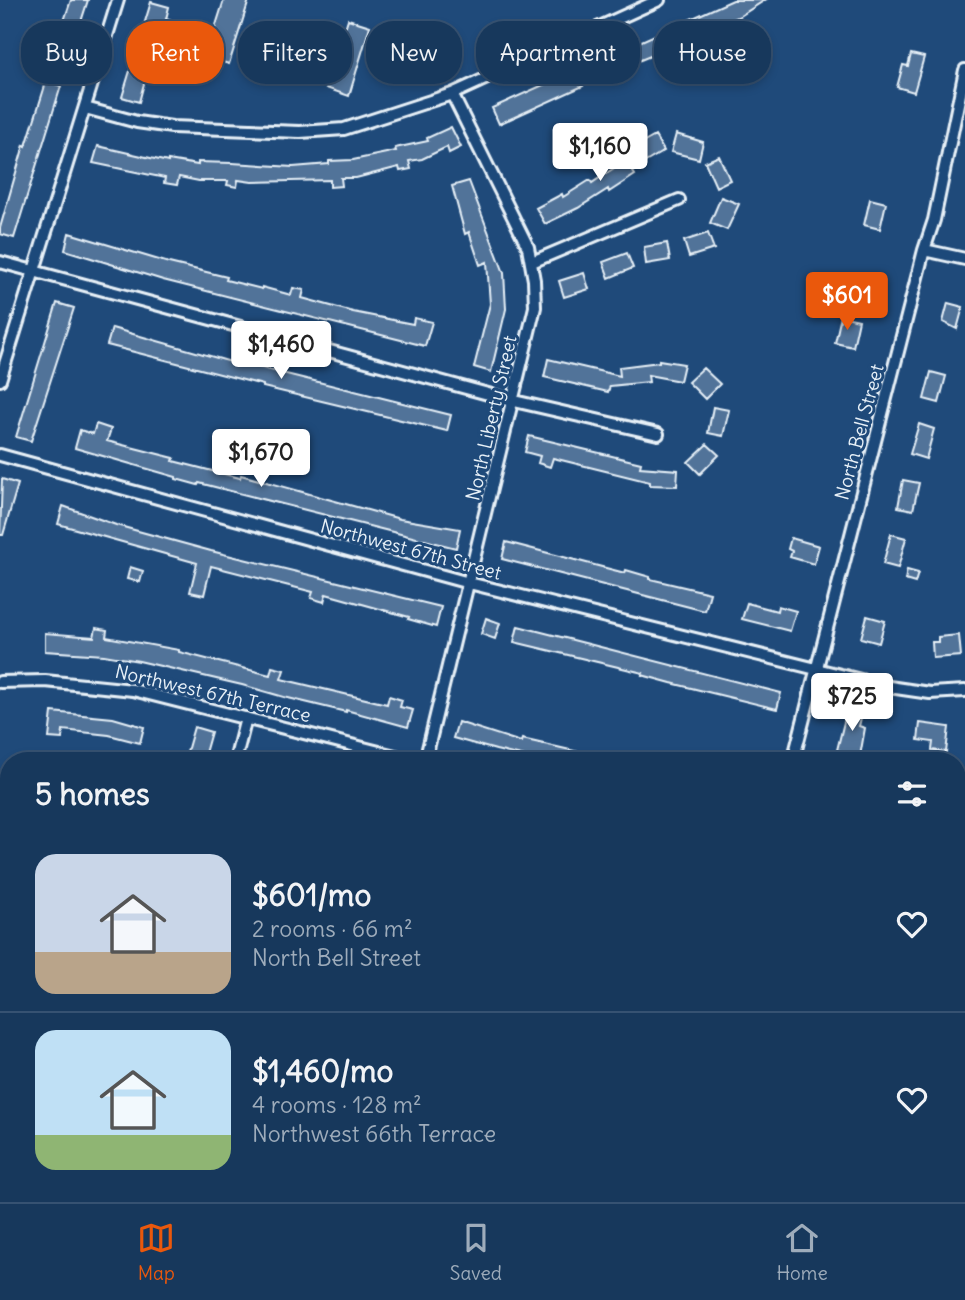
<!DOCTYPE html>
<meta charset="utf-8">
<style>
:root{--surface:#17385c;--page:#244365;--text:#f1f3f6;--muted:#9eacbb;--line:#365272;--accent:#ea580c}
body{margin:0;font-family:Delius,sans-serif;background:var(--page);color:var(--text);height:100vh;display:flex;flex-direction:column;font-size:26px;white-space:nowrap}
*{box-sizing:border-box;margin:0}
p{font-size:23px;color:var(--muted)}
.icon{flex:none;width:38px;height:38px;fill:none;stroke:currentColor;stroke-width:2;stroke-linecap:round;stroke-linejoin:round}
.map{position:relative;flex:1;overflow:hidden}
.drawer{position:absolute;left:0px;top:752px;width:966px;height:450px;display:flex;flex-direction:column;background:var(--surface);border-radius:28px 28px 0 0;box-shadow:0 4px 10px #0003,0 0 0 2px var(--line)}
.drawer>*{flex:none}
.hud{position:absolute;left:21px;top:21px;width:924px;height:63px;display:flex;gap:14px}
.price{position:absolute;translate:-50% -60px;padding:0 16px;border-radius:7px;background:#fff;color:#222;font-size:23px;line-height:46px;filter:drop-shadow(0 2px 4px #0008)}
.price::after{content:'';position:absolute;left:50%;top:42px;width:21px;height:16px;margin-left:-10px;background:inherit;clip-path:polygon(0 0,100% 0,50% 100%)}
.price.current{background:var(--accent);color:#fff}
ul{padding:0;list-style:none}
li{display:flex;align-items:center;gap:21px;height:175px;padding:0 35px}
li+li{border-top:2px solid var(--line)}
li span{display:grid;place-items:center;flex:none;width:196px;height:140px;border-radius:21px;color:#555}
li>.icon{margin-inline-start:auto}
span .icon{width:84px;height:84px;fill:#fffc;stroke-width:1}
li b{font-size:30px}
h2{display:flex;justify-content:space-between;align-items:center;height:84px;padding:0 35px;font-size:30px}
.tag{padding:0 24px;border-radius:28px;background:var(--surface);box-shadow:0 4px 10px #0003,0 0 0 2px var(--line);font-size:24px;line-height:63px}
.tag.current{background:var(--accent);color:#fff}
.dock{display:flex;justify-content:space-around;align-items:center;height:98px;border-top:2px solid var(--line);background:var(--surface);font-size:19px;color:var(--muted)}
.dock a{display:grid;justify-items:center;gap:4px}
.dock .current{color:var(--accent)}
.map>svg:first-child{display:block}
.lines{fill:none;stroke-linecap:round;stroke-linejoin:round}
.stream{stroke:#9ab0c7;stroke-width:3.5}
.building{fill:#517399;stroke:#e8f1f8;stroke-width:2}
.street-casing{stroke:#e8f1f8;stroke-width:16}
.secondary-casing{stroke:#e8f1f8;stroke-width:21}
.street{stroke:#1f4a7a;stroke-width:10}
.secondary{stroke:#1f4a7a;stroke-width:16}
.labels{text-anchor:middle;stroke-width:6;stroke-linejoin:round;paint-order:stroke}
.street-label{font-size:19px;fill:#e8f1f8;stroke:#1f4a7a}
</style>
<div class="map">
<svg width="965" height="1202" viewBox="0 0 965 1202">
<rect width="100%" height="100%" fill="#1f4a7a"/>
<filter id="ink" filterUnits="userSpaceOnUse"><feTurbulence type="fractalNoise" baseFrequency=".0143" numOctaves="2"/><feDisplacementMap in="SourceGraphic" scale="14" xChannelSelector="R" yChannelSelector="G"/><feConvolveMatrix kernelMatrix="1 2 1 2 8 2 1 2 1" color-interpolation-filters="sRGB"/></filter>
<g filter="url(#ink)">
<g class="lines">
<!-- stream -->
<path class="stream" d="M957,881L965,870
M652,1194L751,1201L773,1194
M626,1202L646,1194"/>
</g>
<!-- building -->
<path class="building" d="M71,0H88L66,68L60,66L55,84L61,86L14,238L0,234V228L24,145L26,146L49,73L24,66L28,51L35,53L37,45L48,48L54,28L61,30Z
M224,0H249L229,64L206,57Z
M733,0H765L740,16L682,43L582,84L583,86L499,124L492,108Z
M151,2L169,7L166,19L172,21L168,35L158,32L139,102L122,97Z
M348,19L370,26L349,96L326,88Z
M911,54L924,57L914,92L897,87L903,65L908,66Z
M270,59L292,66L288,81L266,75Z
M451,127L461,147L449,153L447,147L422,159L409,161L411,169L400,171L399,167L356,178H341L342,186L330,187V180L252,182L238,180L237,187L227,185L228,181H199L179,177L177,185L164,183L165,178L93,163L98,146L168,162V160L198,165V162L232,163L293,167L329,164V161L353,160L396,151L395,148L428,141L427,138Z
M676,134L703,142L699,159L671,152Z
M655,136L664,151L632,170L635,175L609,192L608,189L578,208L545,224L536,208L562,194L563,197L590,180L592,183L633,155L630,150Z
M719,156L730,180L716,187L705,162Z
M469,181L504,273L506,309L491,372L474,367L490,304L487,262L480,265L469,232L465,234L452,186Z
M721,197L739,204L727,230L710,223Z
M870,199L886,203L880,229L864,225Z
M69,233L169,263L227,277L226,280L262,289V287L291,295L293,288L304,290L302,298L353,312L413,324L414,318L432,322L425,346L163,280L65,250Z
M708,233L714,249L689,257L684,241Z
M667,243L670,260L646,264L644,247Z
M627,253L633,268L609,278L603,262Z
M584,273L589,289L564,297L559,281Z
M57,303L74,308L31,441L16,437Z
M948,303L963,307L957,329L943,322Z
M841,316L859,320L853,347L835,343Z
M112,328L238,364V362L451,415L447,431L263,387V385L107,345Z
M548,359L620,376L619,367L659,362V360L684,364L680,381L648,375L649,382L610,386L608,392L544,377Z
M703,368L720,384L705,399L688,382Z
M931,372L946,376L939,403L924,399Z
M713,407L729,410L723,436L708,433Z
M96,424L111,429L107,441L174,458L173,461L240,478L241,475L400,519L460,529L456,548L199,483L198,485L176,479V477L75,448L80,430L93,434Z
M919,424L934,429L926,459L910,454Z
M529,436L641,463L640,467L678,470L677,486L650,485V482L553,458L550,467L538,463L540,456L525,452Z
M707,444L719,455L700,474L688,462Z
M2,479L18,484L3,535H0Z
M903,480L919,483L913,510L898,507Z
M63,506L116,525L211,551L441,607L436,627L408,619L409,617L326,594L324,602L311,598L313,592L211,566L204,595L190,592L197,563L58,524Z
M891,534L906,538L898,568L883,564Z
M791,538L819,546L814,564L790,557L792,551L788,549Z
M506,542L625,573L626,570L650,577V579L710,593L705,611L502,559Z
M130,567L143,571L140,582L127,579Z
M907,570L918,573L915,583L905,580Z
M747,603L777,611L778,606L796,611L790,631L742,619Z
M867,616L885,621L879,643L861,638Z
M486,618L500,623L495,639L481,634Z
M518,626L781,693L777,709L671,683L642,675L643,673L514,642Z
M96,628L107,630L106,637L179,650V652L270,675L272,667L284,670L281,679L387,704L389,696L402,700L400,707L413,710L408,727L346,710V712L284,697L242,685L139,661L104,655L45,651V633L94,637Z
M959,635L961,656L933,658L932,642H938V637Z
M848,706L863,710L859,726L865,728L860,756L837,750Z
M52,712L113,718L144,727L140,743L109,735L63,730L62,739L49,738Z
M458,722L521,742L522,739L601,757V761H543L496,750L453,738Z
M920,723L949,727L946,752L932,750L933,742L918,740Z
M194,727L211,732L203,760L186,755Z"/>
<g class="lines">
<defs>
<path id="street" d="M85,108L137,122L172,127L300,132L344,129L452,94L659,0
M924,250L965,259
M0,262L514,401L658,434
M532,262L679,200
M0,380L118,0
M0,455L469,583L889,687L930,693L965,691
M0,682L45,681L133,690L415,761
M235,761L246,718
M425,761L535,307L534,280L528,247L452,94
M793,761L924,250L934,220L965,70
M957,1020L965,1013
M118,1202L120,1194
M293,1202L297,1194
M891,1202L894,1194"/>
<path id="secondary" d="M0,920L9,922
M957,1163L965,1165
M957,1186L965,1188"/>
</defs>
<!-- street casing -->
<use href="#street" class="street-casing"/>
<!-- secondary casing -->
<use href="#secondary" class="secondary-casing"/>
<!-- street -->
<use href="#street" class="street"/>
<!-- secondary -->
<use href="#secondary" class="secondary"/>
</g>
</g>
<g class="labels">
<!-- street labels -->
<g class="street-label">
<text transform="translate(491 418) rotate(-77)" y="7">North Liberty Street</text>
<text transform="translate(859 432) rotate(-75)" y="7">North Bell Street</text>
<text transform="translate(411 549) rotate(15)" y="7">Northwest 67th Street</text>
<text transform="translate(213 693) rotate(13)" y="7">Northwest 67th Terrace</text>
</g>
</g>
</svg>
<b class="price" style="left:600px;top:183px">$1,160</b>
<b class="price current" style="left:847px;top:332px">$601</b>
<b class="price" style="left:281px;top:381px">$1,460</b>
<b class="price" style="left:261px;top:489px">$1,670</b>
<b class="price" style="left:852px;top:733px">$725</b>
<div class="hud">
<a class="tag">Buy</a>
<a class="tag current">Rent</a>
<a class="tag">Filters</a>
<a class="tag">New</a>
<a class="tag">Apartment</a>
<a class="tag">House</a>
</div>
<section class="drawer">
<h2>5 homes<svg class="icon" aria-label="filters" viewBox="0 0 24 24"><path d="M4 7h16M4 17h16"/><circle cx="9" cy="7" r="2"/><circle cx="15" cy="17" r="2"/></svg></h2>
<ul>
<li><span style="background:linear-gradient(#c9d6e8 70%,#b9a48a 0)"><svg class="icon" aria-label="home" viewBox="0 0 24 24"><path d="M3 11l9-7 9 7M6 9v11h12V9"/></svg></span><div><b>$601/mo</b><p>2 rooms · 66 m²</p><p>North Bell Street</p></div><svg class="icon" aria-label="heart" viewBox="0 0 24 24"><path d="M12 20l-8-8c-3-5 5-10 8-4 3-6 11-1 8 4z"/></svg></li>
<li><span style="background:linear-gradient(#bfe0f5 75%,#8fb573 0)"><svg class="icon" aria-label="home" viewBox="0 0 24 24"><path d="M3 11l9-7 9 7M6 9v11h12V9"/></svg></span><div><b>$1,460/mo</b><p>4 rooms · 128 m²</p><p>Northwest 66th Terrace</p></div><svg class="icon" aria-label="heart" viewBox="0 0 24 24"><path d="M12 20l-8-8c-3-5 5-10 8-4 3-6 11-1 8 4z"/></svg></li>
</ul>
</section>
</div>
<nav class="dock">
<a class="current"><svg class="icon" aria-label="map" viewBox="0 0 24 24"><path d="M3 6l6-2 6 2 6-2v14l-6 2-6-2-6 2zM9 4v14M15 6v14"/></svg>Map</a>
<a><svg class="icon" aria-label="saved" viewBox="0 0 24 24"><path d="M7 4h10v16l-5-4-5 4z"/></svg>Saved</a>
<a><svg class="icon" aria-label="home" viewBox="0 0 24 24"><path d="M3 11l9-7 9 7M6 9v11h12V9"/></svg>Home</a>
</nav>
